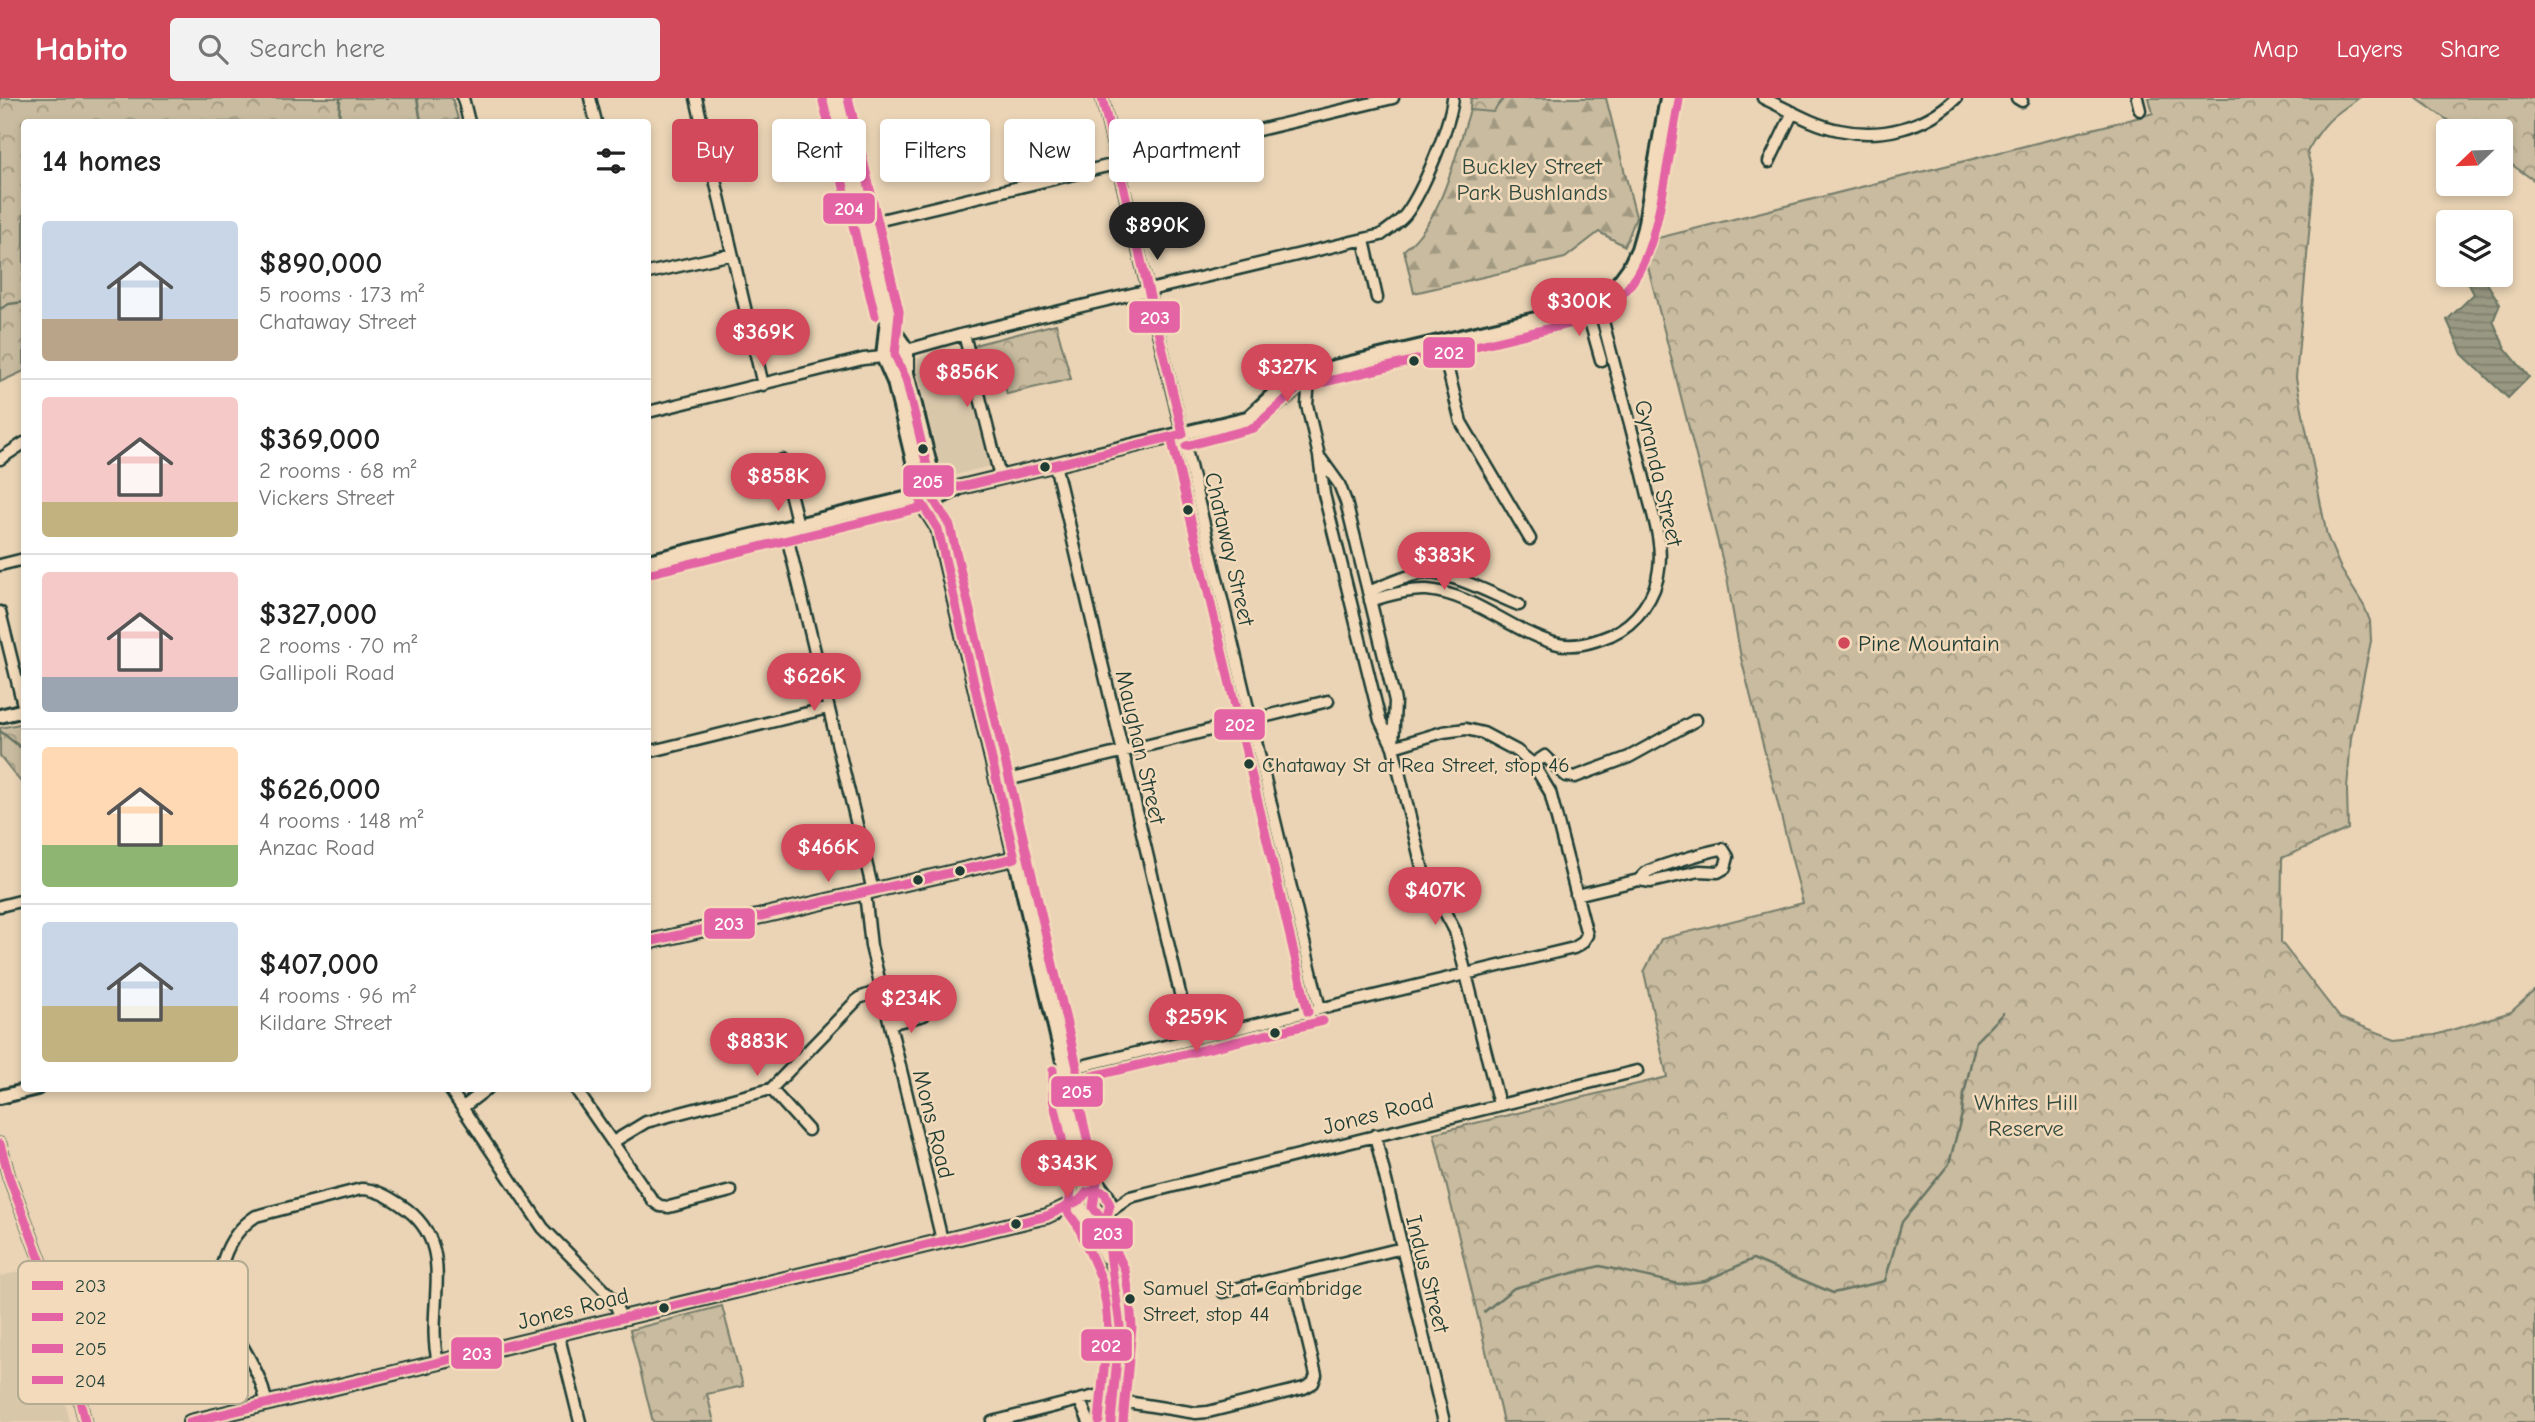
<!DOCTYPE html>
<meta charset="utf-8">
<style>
:root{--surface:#fff;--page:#f2f2f2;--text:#222;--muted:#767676;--line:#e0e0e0;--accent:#d1495b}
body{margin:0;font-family:"Comic Neue",sans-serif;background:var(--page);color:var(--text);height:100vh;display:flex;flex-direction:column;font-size:26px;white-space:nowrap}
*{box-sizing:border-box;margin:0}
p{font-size:23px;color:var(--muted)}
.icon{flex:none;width:38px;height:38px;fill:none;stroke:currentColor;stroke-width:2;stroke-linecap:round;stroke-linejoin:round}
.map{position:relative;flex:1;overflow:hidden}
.details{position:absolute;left:21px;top:21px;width:630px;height:973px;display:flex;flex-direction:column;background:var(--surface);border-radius:7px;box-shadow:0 4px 10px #0003}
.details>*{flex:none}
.banner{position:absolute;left:672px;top:21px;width:665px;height:63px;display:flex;gap:14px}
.needle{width:46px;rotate:247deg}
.controls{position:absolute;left:2436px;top:21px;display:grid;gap:14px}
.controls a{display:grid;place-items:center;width:77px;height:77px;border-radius:7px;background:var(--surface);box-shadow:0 4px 10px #0003;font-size:35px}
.price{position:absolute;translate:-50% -60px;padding:0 16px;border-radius:24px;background:var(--accent);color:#fff;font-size:23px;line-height:46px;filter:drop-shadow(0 2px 4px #0008)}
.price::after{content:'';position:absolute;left:50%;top:42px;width:21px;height:16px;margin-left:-10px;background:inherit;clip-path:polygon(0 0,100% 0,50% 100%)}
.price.current{background:#222;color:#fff}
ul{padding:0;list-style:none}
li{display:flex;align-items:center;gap:21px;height:175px;padding:0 21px}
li+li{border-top:2px solid var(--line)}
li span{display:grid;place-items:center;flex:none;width:196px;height:140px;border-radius:7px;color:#555}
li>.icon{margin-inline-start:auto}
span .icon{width:84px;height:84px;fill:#fffc;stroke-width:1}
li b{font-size:30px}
h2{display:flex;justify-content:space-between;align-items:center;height:84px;padding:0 21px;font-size:30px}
.tag{padding:0 24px;border-radius:7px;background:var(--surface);box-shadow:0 4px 10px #0003;font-size:24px;line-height:63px}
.tag.current{background:var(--accent);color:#fff}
header{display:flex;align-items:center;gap:42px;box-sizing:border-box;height:98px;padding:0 35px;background:var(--accent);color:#fff}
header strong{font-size:33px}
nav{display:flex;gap:38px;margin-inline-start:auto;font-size:24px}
.search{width:490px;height:63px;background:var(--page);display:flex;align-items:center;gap:18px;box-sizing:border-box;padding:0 24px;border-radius:7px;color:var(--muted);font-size:26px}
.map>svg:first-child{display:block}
.built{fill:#d9c7aa}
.forest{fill:url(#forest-firs);stroke:#747c6a;stroke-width:2}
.park{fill:url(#park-crowns);stroke:#747c6a;stroke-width:2}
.water{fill:url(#water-rules);stroke:#687463;stroke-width:2}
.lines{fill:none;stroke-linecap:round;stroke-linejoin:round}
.stream{stroke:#687463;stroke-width:2.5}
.minor-casing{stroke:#1f3d34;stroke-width:15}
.tertiary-casing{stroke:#1f3d34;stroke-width:18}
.minor{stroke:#f2daba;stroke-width:10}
.tertiary{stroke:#f2daba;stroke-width:12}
.bus-1-casing{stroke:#f2daba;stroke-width:14}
.bus-2-casing{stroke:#f2daba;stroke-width:14}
.bus-3-casing{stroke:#f2daba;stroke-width:14}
.bus-4-casing{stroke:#f2daba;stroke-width:14}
.bus-1{stroke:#e463a4;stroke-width:9}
.bus-2{stroke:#e463a4;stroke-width:9}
.bus-3{stroke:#e463a4;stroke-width:9}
.bus-4{stroke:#e463a4;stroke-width:9}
.bus-dot{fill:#1f3d34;stroke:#f2daba;stroke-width:2.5}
.poi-dot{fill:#d1495b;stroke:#f2daba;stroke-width:2.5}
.labels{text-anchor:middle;stroke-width:5;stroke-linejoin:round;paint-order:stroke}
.bus-label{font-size:21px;fill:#1f3d34;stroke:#f2daba;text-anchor:start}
.park-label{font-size:23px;fill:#304a3f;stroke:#f2daba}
.street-label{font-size:23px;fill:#1f3d34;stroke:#f2daba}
.poi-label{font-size:23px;fill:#1f3d34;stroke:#f2daba;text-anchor:start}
.key{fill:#f2daba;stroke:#b3ab92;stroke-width:2}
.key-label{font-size:19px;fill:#1f3d34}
.line-badge{stroke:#f2daba;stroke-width:2.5}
.badge-label{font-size:19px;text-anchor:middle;font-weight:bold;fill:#fff}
</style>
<header>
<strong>Habito</strong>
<div class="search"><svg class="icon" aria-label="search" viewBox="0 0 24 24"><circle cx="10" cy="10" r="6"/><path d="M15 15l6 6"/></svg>Search here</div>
<nav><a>Map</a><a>Layers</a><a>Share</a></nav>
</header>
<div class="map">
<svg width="2535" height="1324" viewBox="0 0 2535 1324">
<defs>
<pattern id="forest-firs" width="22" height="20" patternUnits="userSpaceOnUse" patternTransform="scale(1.75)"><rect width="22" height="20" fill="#c8bb9f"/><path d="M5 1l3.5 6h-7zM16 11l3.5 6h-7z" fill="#a29982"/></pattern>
<pattern id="park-crowns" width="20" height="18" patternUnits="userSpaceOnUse" patternTransform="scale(1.75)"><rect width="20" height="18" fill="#c8bb9f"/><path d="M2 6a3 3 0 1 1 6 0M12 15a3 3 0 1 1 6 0" fill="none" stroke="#a29982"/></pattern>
<pattern id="water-rules" width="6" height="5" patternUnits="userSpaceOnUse" patternTransform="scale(1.75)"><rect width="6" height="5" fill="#999882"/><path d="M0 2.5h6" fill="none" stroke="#7c7d6b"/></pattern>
</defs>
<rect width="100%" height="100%" fill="#ead4b5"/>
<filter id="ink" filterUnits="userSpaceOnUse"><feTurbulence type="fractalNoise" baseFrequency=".0143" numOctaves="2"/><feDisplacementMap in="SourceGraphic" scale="14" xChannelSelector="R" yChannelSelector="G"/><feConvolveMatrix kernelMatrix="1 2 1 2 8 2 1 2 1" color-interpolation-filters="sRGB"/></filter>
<g filter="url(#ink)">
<!-- built -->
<path class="built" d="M961,250L990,368L943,380L914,261Z
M29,1172L46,1217L55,1258L18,1270L25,1299L62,1290L70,1324H2L0,1321V1178Z"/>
<!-- forest -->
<path class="forest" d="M1471,0H1606L1636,119L1625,148L1599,134L1565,160L1414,195L1404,152C1443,122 1455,57 1470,12Z"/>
<!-- park -->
<path class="park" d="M0,0H452L458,21L450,24H24V273L0,284Z
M1471,0H1504L1493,14L1470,12Z
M2149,0H2359C2332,18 2323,25 2307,54L2314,80L2296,280L2327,438L2341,471L2364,508L2370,523L2371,543L2351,640L2347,691L2348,731L2282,760L2281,844L2340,920L2395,941L2435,937L2511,914L2535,892V1324H1503L1434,1035L1667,979L1644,874L1661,841L1803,805L1741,560L1727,480L1647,165L1654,141L2140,19L2153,15Z
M2416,0H2535V83L2501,59V33H2463Z
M1056,226L1071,281L1007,296L1003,281L983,285L974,249L978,246Z
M24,625V688L0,658V630Z
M722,1208L743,1288L707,1296L714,1324H653L630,1232Z"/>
<!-- water -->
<path class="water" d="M2473,177H2482L2500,206L2493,223L2505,250L2529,279L2508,300L2462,256L2447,222L2474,196L2466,181Z"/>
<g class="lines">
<!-- stream -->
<path class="stream" d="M417,0L421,24
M339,24L340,0
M0,211L9,206L24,204
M0,633L24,652
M1484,1214L1514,1190L1600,1168L1679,1186L1705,1183L1753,1161L1833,1195L1885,1183L1902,1124L1949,1066L1962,1016L1964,996L1976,943L2003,915"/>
<defs>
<path id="minor" d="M463,0L469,24
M590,0L596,24
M696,0L763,287
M1102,0L1320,911
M1763,0C1787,11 1813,27 1839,32C1881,41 1925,30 1956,0
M2017,0L2022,3
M2137,0L2140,12
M1769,64L1793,14
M864,126L1393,0
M1364,142L1377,200
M648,175L732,156
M1586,209L1601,262
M964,236L1000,379
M1441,244L1461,324L1530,441
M907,252L964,236L1381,137C1390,130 1400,124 1406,116C1423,93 1450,28 1453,0
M1309,281L1307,307L1319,358L1324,396L1380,622L1393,649L1423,773L1455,833L1499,1006
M648,314L863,261L883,259
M0,361L24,345
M1321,361L1339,386L1346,404L1395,603L1393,648
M782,362L798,427
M1055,366L1191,942
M785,430L873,793
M0,467L24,461
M1368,494C1386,487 1406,477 1425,475C1452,474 1493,497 1519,507
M1370,503C1388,497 1408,491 1427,492C1474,496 1511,533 1554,545C1573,551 1594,544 1611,537C1637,525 1656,499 1659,471C1663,445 1653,418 1647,393C1632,329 1613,266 1598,203
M0,514L24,611
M648,654L828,610
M1533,666L1545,658L1566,678L1575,679L1629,659L1696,622
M999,684L1328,603
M865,795L871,848L942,1142
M1576,797L1639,782L1651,784L1699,773L1718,774L1725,770L1728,759L1723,751C1716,751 1655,769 1647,774C1644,776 1642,779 1639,782
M0,808L24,802
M890,926L924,917
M1065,972L1574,850L1582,845L1587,837L1550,694L1533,666L1517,653L1483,635L1466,631L1443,634L1393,649
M449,990L543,1130L613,1201L621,1220
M575,990L653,1103L660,1108L669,1109L731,1093
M771,991L808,1032
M462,1010L488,990
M1375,1037L1444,1324
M613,1044L646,1024L771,991L859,900L881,892
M0,1046L9,1079L56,1204L85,1324
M1109,1114L1130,1099L1637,973
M1223,1194L1402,1150
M558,1235L580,1324
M1114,1302L1196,1315L1208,1314L1304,1290L1313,1285L1316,1277L1292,1177
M1080,1303L1089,1324
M267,1305C265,1299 263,1291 261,1285C245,1241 206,1212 224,1160C230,1142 241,1128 256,1118L361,1091C376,1091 389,1099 401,1107C461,1147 424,1207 438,1264
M992,1324L1115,1293"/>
<path id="tertiary" d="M835,0L887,217L892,230L907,252V275L934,383
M887,221L883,259L894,284L915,371L917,398L935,426
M1249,319L1290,281L1303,273H1317L1586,209L1615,189L1629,170L1638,151L1644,130L1667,0
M939,400L961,389L1255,318L1268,314L1317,273
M936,403L938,431L1065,972C1078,1007 1082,1044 1094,1079C1098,1089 1110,1098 1110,1107C1111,1114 1107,1117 1103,1121L1088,1122L1080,1112V1102L1087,1094L1101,1093
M648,463L917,398
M0,618L24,612
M648,844L1015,760
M1065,979V998L1085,1085L1084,1097
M0,999L37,990
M1107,1118L1108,1140L1120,1228L1111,1324
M1088,1122L1106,1159
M190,1324L1047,1118L1080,1102"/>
</defs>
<!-- minor casing -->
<use href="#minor" class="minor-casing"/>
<!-- tertiary casing -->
<use href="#tertiary" class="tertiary-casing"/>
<!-- minor -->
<use href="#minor" class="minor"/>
<!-- tertiary -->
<use href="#tertiary" class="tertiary"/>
<defs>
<path id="bus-1" d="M1102,0L1183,336
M1015,760L938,431L919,401L917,390L926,383L948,389H961L1183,336
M648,844L1015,760
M0,1046L9,1079L56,1204L85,1324
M190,1324L1047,1118L1080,1102L1087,1094L1097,1092L1105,1095L1110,1107L1107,1118L1108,1140L1120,1228L1111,1324"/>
<path id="bus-2" d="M1171,339L1308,914
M1186,348L1254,330L1297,291L1306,285H1320L1589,221C1645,195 1655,136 1665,82C1670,55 1674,29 1679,2
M1053,972V1001L1072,1085L1068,1114L1078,1128L1101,1180L1106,1206L1108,1228L1099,1323
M1068,984L1323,923"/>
<path id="bus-3" d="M848,0L899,214L895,257L906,281L927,368L929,394L950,428L1077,969V997L1097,1083L1093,1109L1099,1117L1125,1172L1130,1203L1132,1229L1123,1324"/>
<path id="bus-4" d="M848,0L899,213
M823,3L875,218
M651,475L920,410"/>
</defs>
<!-- bus-1 casing -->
<use href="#bus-1" class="bus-1-casing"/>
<!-- bus-2 casing -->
<use href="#bus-2" class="bus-2-casing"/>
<!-- bus-3 casing -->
<use href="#bus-3" class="bus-3-casing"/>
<!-- bus-4 casing -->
<use href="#bus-4" class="bus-4-casing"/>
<!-- bus-1 -->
<use href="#bus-1" class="bus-1"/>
<!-- bus-2 -->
<use href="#bus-2" class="bus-2"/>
<!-- bus-3 -->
<use href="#bus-3" class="bus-3"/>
<!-- bus-4 -->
<use href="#bus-4" class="bus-4"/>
</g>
</g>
<!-- markers -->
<g class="bus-dot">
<circle cx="1414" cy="263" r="6"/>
<circle cx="923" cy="351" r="6"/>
<circle cx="1045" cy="369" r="6"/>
<circle cx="1188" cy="412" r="6"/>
<circle cx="1249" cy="666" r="6"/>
<circle cx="960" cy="773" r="6"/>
<circle cx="918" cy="782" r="6"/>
<circle cx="1275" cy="935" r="6"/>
<circle cx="1016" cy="1126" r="6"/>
<circle cx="1130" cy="1201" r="6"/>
<circle cx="664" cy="1210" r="6"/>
</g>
<circle class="poi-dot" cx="1844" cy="545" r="7"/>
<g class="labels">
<!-- bus labels -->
<g class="bus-label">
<text x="1262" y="674">Chataway St at Rea Street, stop 46</text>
<text x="1143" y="1197">Samuel St at Cambridge<tspan x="1143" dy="26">Street, stop 44</tspan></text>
</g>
<!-- park labels -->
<g class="park-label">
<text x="1532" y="76">Buckley Street<tspan x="1532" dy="26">Park Bushlands</tspan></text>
<text x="2026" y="1012">Whites Hill<tspan x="2026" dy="26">Reserve</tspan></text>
</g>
<!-- street labels -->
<g class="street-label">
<text transform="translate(1659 375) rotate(77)" y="8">Gyranda Street</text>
<text transform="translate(1230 451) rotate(77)" y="8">Chataway Street</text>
<text transform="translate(1141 649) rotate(77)" y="8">Maughan Street</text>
<text transform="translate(1378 1015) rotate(-14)" y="8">Jones Road</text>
<text transform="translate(934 1026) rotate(76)" y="8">Mons Road</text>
<text transform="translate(1428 1176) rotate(76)" y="8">Indus Street</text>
<text transform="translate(573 1210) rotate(-14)" y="8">Jones Road</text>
</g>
<!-- poi labels -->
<g class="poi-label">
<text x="1858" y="553">Pine Mountain</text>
</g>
</g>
<!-- legend -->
<rect x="18" y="1163" width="230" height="143" rx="10" class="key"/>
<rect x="32" y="1183" width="31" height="9" fill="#e463a4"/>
<rect x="32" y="1215" width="31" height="8" fill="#e463a4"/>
<rect x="32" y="1246" width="31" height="9" fill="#e463a4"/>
<rect x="32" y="1278" width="31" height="8" fill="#e463a4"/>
<g class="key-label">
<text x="75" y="1194">203</text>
<text x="75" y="1226">202</text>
<text x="75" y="1257">205</text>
<text x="75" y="1289">204</text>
</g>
<g class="line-badge">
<rect x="822" y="94" width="54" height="33" rx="7" fill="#e463a4"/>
<rect x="1128" y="202" width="53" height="34" rx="7" fill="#e463a4"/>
<rect x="1422" y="238" width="54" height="33" rx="7" fill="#e463a4"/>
<rect x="902" y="366" width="53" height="34" rx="7" fill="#e463a4"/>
<rect x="1213" y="610" width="53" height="33" rx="7" fill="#e463a4"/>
<rect x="703" y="809" width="53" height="33" rx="7" fill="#e463a4"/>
<rect x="1050" y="977" width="54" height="33" rx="7" fill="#e463a4"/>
<rect x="1081" y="1119" width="53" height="33" rx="7" fill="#e463a4"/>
<rect x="1080" y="1230" width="53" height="34" rx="7" fill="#e463a4"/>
<rect x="450" y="1238" width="53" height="34" rx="7" fill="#e463a4"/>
</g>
<g class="badge-label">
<text x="849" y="117">204</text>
<text x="1155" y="226">203</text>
<text x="1449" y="261">202</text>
<text x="928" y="390">205</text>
<text x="1240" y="633">202</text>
<text x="729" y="832">203</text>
<text x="1077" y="1000">205</text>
<text x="1108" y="1142">203</text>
<text x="1106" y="1254">202</text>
<text x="477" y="1262">203</text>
</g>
</svg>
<div class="controls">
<a><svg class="needle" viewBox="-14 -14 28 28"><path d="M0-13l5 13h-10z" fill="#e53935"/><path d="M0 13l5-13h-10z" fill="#767676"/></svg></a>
<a><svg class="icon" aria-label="layers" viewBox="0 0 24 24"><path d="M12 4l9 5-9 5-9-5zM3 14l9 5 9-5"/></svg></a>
</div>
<b class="price current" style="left:1157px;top:164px">$890K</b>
<b class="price" style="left:1579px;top:240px">$300K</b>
<b class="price" style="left:763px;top:271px">$369K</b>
<b class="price" style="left:1287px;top:306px">$327K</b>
<b class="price" style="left:967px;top:311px">$856K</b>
<b class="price" style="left:778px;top:415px">$858K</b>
<b class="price" style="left:1444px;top:494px">$383K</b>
<b class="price" style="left:814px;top:615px">$626K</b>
<b class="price" style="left:828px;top:786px">$466K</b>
<b class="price" style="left:1435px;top:829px">$407K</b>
<b class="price" style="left:911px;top:937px">$234K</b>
<b class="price" style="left:1196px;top:956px">$259K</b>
<b class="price" style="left:757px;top:980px">$883K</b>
<b class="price" style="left:1067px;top:1102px">$343K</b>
<div class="banner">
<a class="tag current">Buy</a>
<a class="tag">Rent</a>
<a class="tag">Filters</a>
<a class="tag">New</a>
<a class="tag">Apartment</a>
</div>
<section class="details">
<h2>14 homes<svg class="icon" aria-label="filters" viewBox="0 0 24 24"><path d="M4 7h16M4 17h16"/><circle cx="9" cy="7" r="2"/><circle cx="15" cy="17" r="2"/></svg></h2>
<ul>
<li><span style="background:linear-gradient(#c9d6e8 70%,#b9a48a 0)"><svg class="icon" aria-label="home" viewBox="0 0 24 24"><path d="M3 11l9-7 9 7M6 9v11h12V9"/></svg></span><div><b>$890,000</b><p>5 rooms · 173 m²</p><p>Chataway Street</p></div></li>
<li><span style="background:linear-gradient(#f6c9c9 75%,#c2b280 0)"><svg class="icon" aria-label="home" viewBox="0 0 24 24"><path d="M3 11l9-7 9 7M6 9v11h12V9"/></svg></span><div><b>$369,000</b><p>2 rooms · 68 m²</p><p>Vickers Street</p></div></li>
<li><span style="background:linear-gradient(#f6c9c9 75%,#9aa5b1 0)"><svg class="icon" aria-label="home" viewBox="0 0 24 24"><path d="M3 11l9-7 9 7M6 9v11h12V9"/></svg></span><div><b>$327,000</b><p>2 rooms · 70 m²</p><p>Gallipoli Road</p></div></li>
<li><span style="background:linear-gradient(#ffd9b3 70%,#8fb573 0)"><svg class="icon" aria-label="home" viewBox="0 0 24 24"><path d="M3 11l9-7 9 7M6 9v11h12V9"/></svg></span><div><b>$626,000</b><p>4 rooms · 148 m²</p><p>Anzac Road</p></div></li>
<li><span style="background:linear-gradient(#c9d6e8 60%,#c2b280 0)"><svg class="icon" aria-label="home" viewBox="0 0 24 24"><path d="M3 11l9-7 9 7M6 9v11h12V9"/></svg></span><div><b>$407,000</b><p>4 rooms · 96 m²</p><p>Kildare Street</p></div></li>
</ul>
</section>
</div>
